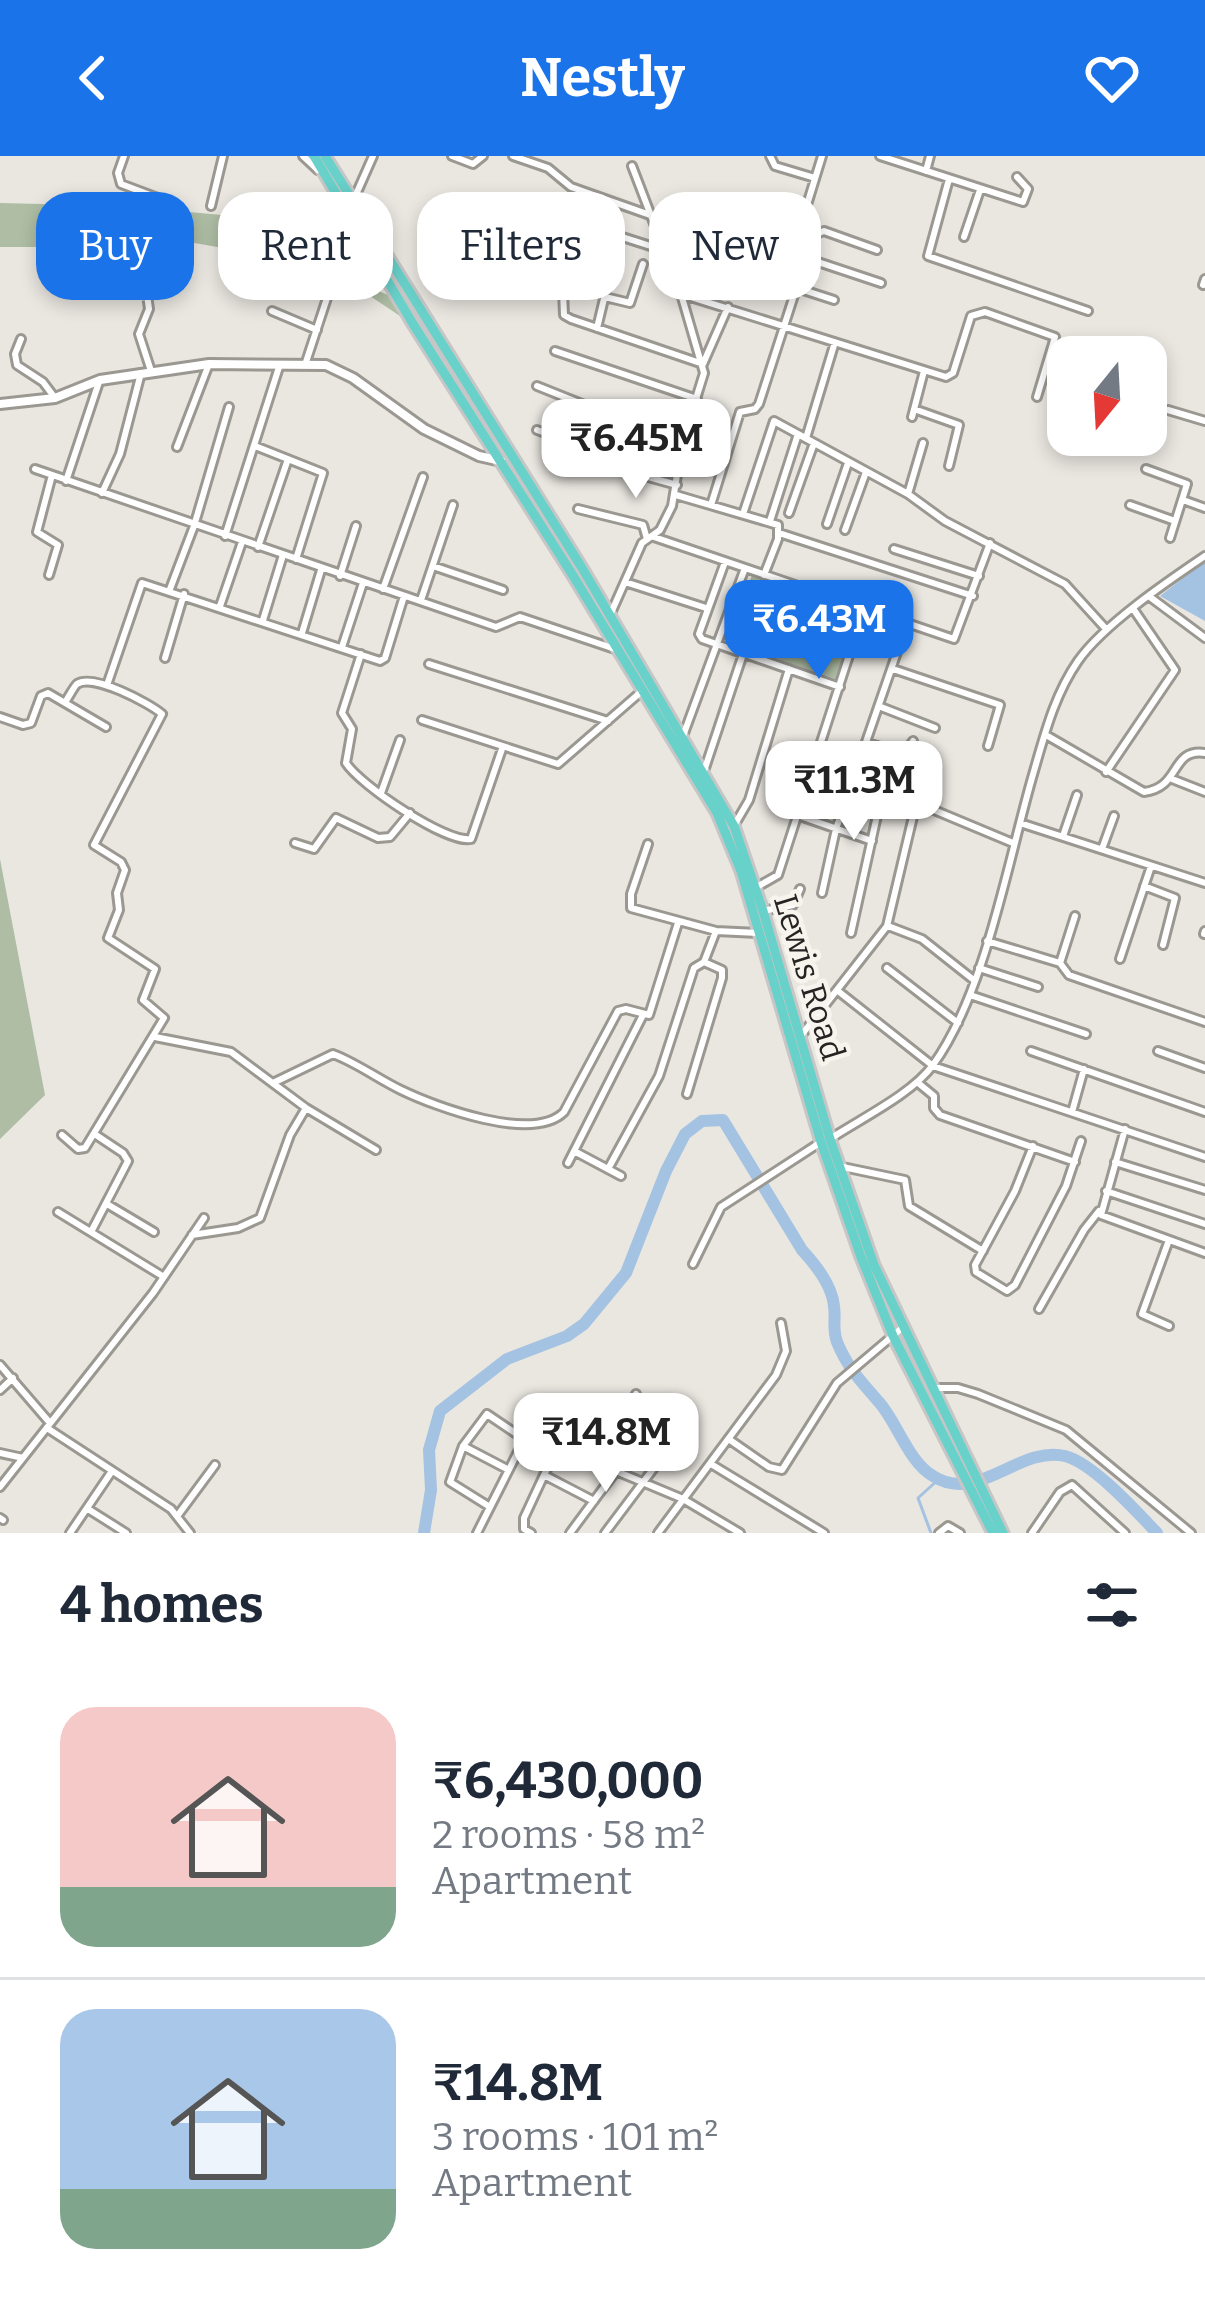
<!DOCTYPE html>
<meta charset="utf-8">
<style>
:root{--surface:#fff;--page:#f6f6f7;--text:#1f2937;--muted:#747a83;--line:#e0e1e3;--accent:#1a73e8}
body{margin:0;font-family:Bitter,serif;background:var(--page);color:var(--text);height:100vh;display:flex;flex-direction:column;font-size:45px;white-space:nowrap}
*{box-sizing:border-box;margin:0}
p{font-size:39px;color:var(--muted)}
.icon{flex:none;width:66px;height:66px;fill:none;stroke:currentColor;stroke-width:2;stroke-linecap:round;stroke-linejoin:round}
.map{position:relative;height:1377px;overflow:hidden}
.panel{display:flex;flex-direction:column;background:var(--surface);flex:1}
.panel>*{flex:none}
.guide{position:absolute;left:36px;top:36px;width:1134px;height:108px;display:flex;gap:24px}
.needle{width:78px;rotate:198deg}
.controls{position:absolute;left:1047px;top:180px;display:grid;gap:24px}
.controls a{display:grid;place-items:center;width:120px;height:120px;border-radius:24px;background:var(--surface);box-shadow:0 6px 18px #0003;font-size:60px}
.price{position:absolute;translate:-50% -102px;padding:0 27px;border-radius:24px;background:#fff;color:#222;font-size:39px;line-height:78px;filter:drop-shadow(0 3px 6px #0008)}
.price::after{content:'';position:absolute;left:50%;top:72px;width:36px;height:27px;margin-left:-18px;background:inherit;clip-path:polygon(0 0,100% 0,50% 100%)}
.price.active{background:var(--accent);color:#fff}
ul{padding:0;list-style:none}
li{display:flex;align-items:center;gap:36px;height:300px;padding:0 60px}
li+li{border-top:3px solid var(--line)}
li span{display:grid;place-items:center;flex:none;width:336px;height:240px;border-radius:36px;color:#555}
li>.icon{margin-inline-start:auto}
span .icon{width:144px;height:144px;fill:#fffc;stroke-width:1}
li b{font-size:51px}
h2{display:flex;justify-content:space-between;align-items:center;height:144px;padding:0 60px;font-size:51px}
.tag{padding:0 42px;border-radius:36px;background:var(--surface);box-shadow:0 6px 18px #0003;font-size:42px;line-height:108px}
.tag.active{background:var(--accent);color:#fff}
header{display:flex;justify-content:space-between;align-items:center;height:156px;padding:0 60px;background:var(--accent);color:#fff;font-size:54px;font-weight:700}
.map>svg:first-child{display:block}
.green{fill:#aebda4}
.water{fill:#a4c2e2}
.lines{fill:none;stroke-linecap:round;stroke-linejoin:round}
.stream{stroke:#a4c2e2;stroke-width:3}
.river{stroke:#a4c2e2;stroke-width:12}
.minor-casing{stroke:#9b9892;stroke-width:12}
.tertiary-casing{stroke:#9b9892;stroke-width:14}
.primary-casing{stroke:#c6c6c6;stroke-width:15}
.minor{stroke:#fff;stroke-width:6}
.tertiary{stroke:#fff;stroke-width:8}
.primary{stroke:#68d1ca;stroke-width:9}
.labels{text-anchor:middle;stroke-width:9;stroke-linejoin:round;paint-order:stroke}
.street-label{font-size:33px;fill:#252422;stroke:#f7f4ee}
</style>
<header><svg class="icon" aria-label="back" viewBox="0 0 24 24"><path d="M15 5l-7 7 7 7"/></svg>Nestly<svg class="icon" aria-label="heart" viewBox="0 0 24 24"><path d="M12 20l-8-8c-3-5 5-10 8-4 3-6 11-1 8 4z"/></svg></header>
<div class="map">
<svg width="1205" height="1377" viewBox="0 0 1205 1377">
<rect width="100%" height="100%" fill="#eae7e1"/>
<!-- green -->
<path class="green" d="M0,47L123,50L233,60L319,110L388,139L403,162L370,140L274,101L137,77L90,85L88,91H0Z
M623,265L680,286L674,321L608,304Z
M752,419L857,454L836,523L727,486Z
M0,703L45,939L0,983Z"/>
<!-- water -->
<path class="water" d="M1205,405V465L1160,440Z"/>
<g class="lines">
<!-- stream -->
<path class="stream" d="M931,1377L918,1342L939,1323"/>
<!-- river -->
<path class="river" d="M424,1377L431,1334L429,1294L440,1255L507,1203L567,1180L584,1168L626,1117L666,1015L685,978L702,965L723,964L802,1094C816,1109 832,1129 834,1150C836,1164 832,1172 837,1186C847,1211 862,1227 879,1246C898,1268 908,1305 933,1320C978,1349 1019,1289 1065,1300C1093,1307 1137,1356 1157,1377"/>
<defs>
<path id="minor" d="M124,0L118,17L121,28L166,45
M303,0L318,14
M452,0L473,8L483,0
M513,0L548,12L571,31L650,59
M770,0L775,10L815,22
M880,0L1023,46L1028,33L1017,21
M926,15L930,0
M949,23L928,100L1088,155
M354,43L373,0
M211,50L223,0
M588,70L663,94
M520,76L573,97L563,135L564,159L571,163L703,208L728,151
M811,80L824,75L877,94
M964,81L980,34
M806,102L881,127
M299,122L328,139L305,209
M68,123L147,139L149,153L139,178L151,215
M1203,129L1205,123
M97,130L109,93L141,87
M797,132L834,144
M681,138L946,221L953,217L971,160L985,156L1055,181L1037,241
M605,141L630,147L643,108
M272,155L317,174
M597,172L614,101
M21,183L15,198L17,209L43,226L55,242
M555,195L697,243
M537,230L682,288
M914,253L959,269L949,310
M1168,254L1205,265
M912,261L924,215
M537,274L572,287L598,307L677,329
M806,282L835,186
M255,290L323,317L296,403
M177,291L209,208
M35,313L496,471L520,461L615,493
M1146,313L1187,328L1170,382
M66,325L99,226
M102,337L120,298L141,217
M908,338L923,287
M676,339L778,369V383L764,419
M1183,344L1205,352
M711,349L740,256L755,253L759,248L806,102L811,80L802,72V65L822,0
M1130,349L1175,365
M578,353L643,369L647,383
M789,357L814,287
M743,358L774,265L908,338L945,365L1065,428L1106,473
M770,365L798,278
M827,368L848,307
M845,374L866,316
M779,377L973,440
M225,380L280,208
M654,381L954,483L990,387
M258,391L288,303
M894,393L979,420
M725,406L699,478L702,483L840,531
M433,410L503,434
M49,419L58,389L37,376L52,319
M340,420L356,370
M625,426L706,452
M170,433L194,370L229,251
M383,433L423,321
M1150,441L1205,482
M421,444L453,349
M220,450L242,386
M611,457L642,387L660,374L672,350L682,288L704,217L681,138L632,10
M263,464L283,399
M302,477L321,414
M342,491L363,427
M361,498L342,557L352,573L346,607C360,629 447,688 471,683L502,593
M165,502L184,438
M429,508L608,565
M893,513L1000,549L988,590
M107,529L142,427L380,505L385,502L404,440
M881,551L935,572
M0,561L23,569L31,567L41,540L48,537L106,571
M422,564L558,608L642,535
M1046,579L1144,636C1181,632 1170,592 1205,597
M683,580L745,412
M868,587L904,599L913,585
M814,613L934,654L1013,687
M704,615L743,498
M1106,616L1175,514L1134,454
M1172,623L1205,636
M381,637L400,584
M797,659L872,685
M1020,667L1205,727
M735,668L749,644L789,513
M1063,680L1077,639
M295,687L314,693L336,662L378,682L390,681L410,657
M648,688L631,738V752L716,775L758,777
M1102,693L1114,660
M1144,730L1175,742L1163,789
M755,732L778,719L864,453
M822,737L836,673L907,467
M763,755L793,749L800,733
M1075,760L1060,807L1069,819L1205,866
M888,770L922,783L975,825
M851,777L882,637
M1204,778L1205,775
M987,785L1060,807
M1120,803L1151,710
M887,812L958,867
M979,812L1038,831
M838,835L933,910L1205,1001
M970,839L1086,878
M155,881L231,896L306,952L376,994
M800,881L887,770L916,648
M1031,895L1205,956
M1158,895L1205,912
M275,926L333,898C357,907 378,923 401,934C436,951 533,987 564,956L618,855L626,853L649,859L678,767
M917,926L934,940V952L940,959L1075,1006
M687,938L722,822V814L704,806
M1072,956L1084,913
M1125,973L1101,1059L1205,1097
M62,979L78,993L85,992L164,862L143,844L155,813L108,782L119,754L117,737L125,714L121,706L94,689L162,558C149,547 93,517 77,528C75,529 68,542 66,545
M830,983C860,963 912,938 933,909C986,836 1008,703 1034,615C1045,577 1055,538 1078,505C1103,469 1168,425 1205,400
M1033,990L1015,1035L975,1109L976,1116L1007,1135L1015,1129L1066,1030L1081,985
M574,995L621,1020
M1115,1006L1205,1034
M568,1007L642,861
M838,1010L905,1024L909,1050L983,1095
M608,1013L659,920L694,812L704,806L716,775
M1106,1035L1205,1068
M107,1048L154,1076
M58,1056L164,1121
M91,1076L128,1005L123,997L96,979
M192,1079L238,1072L260,1062L290,979L306,952
M1169,1084L1142,1158L1169,1170
M693,1108L721,1051L821,986
M1039,1153L1084,1074L1099,1055
M0,1209L50,1267
M933,1232H958L978,1238L1066,1274L1191,1377
M0,1234L13,1222
M636,1238L600,1304L616,1315L683,1343L740,1377
M47,1272L171,1353L190,1377
M730,1284L769,1311L782,1314L837,1227L902,1172
M463,1290L507,1313
M0,1297L23,1302
M711,1308L824,1377
M544,1319L577,1254
M0,1331L153,1137L204,1062
M490,1351L450,1326L463,1290L487,1258L524,1283
M88,1353L126,1377
M178,1359L215,1309
M0,1362L3,1364
M70,1377L112,1315
M477,1377L535,1262
M531,1377L524,1373V1362L544,1319L594,1345
M570,1377L616,1315
M605,1377L681,1276
M658,1377L776,1219L786,1195L781,1167
M939,1377L948,1370L960,1377
M1032,1377L1060,1336L1072,1329L1125,1377"/>
<path id="tertiary" d="M0,248L55,242L100,224L209,208L326,209L353,222L424,273L479,300L501,305"/>
<path id="primary" d="M314,0L413,168L572,418L717,657L741,715L821,986L861,1101L893,1180L993,1377
M325,0L582,412L734,670L763,755L830,983L874,1109L1003,1377"/>
</defs>
<!-- minor casing -->
<use href="#minor" class="minor-casing"/>
<!-- tertiary casing -->
<use href="#tertiary" class="tertiary-casing"/>
<!-- primary casing -->
<use href="#primary" class="primary-casing"/>
<!-- minor -->
<use href="#minor" class="minor"/>
<!-- tertiary -->
<use href="#tertiary" class="tertiary"/>
<!-- primary -->
<use href="#primary" class="primary"/>
</g>
<g class="labels">
<!-- street labels -->
<g class="street-label">
<text transform="translate(810 821) rotate(73)" y="12">Lewis Road</text>
</g>
</g>
</svg>
<div class="controls">
<a><svg class="needle" viewBox="-14 -14 28 28"><path d="M0-13l5 13h-10z" fill="#e53935"/><path d="M0 13l5-13h-10z" fill="#747a83"/></svg></a>
</div>
<b class="price" style="left:636px;top:345px">₹6.45M</b>
<b class="price active" style="left:819px;top:526px">₹6.43M</b>
<b class="price" style="left:854px;top:687px">₹11.3M</b>
<b class="price" style="left:606px;top:1339px">₹14.8M</b>
<div class="guide">
<a class="tag active">Buy</a>
<a class="tag">Rent</a>
<a class="tag">Filters</a>
<a class="tag">New</a>
</div>
</div>
<section class="panel">
<h2>4 homes<svg class="icon" aria-label="filters" viewBox="0 0 24 24"><path d="M4 7h16M4 17h16"/><circle cx="9" cy="7" r="2"/><circle cx="15" cy="17" r="2"/></svg></h2>
<ul>
<li><span style="background:linear-gradient(#f6c9c9 75%,#7fa58c 0)"><svg class="icon" aria-label="home" viewBox="0 0 24 24"><path d="M3 11l9-7 9 7M6 9v11h12V9"/></svg></span><div><b>₹6,430,000</b><p>2 rooms · 58 m²</p><p>Apartment</p></div></li>
<li><span style="background:linear-gradient(#a9c7e8 75%,#7fa58c 0)"><svg class="icon" aria-label="home" viewBox="0 0 24 24"><path d="M3 11l9-7 9 7M6 9v11h12V9"/></svg></span><div><b>₹14.8M</b><p>3 rooms · 101 m²</p><p>Apartment</p></div></li>
</ul>
</section>
